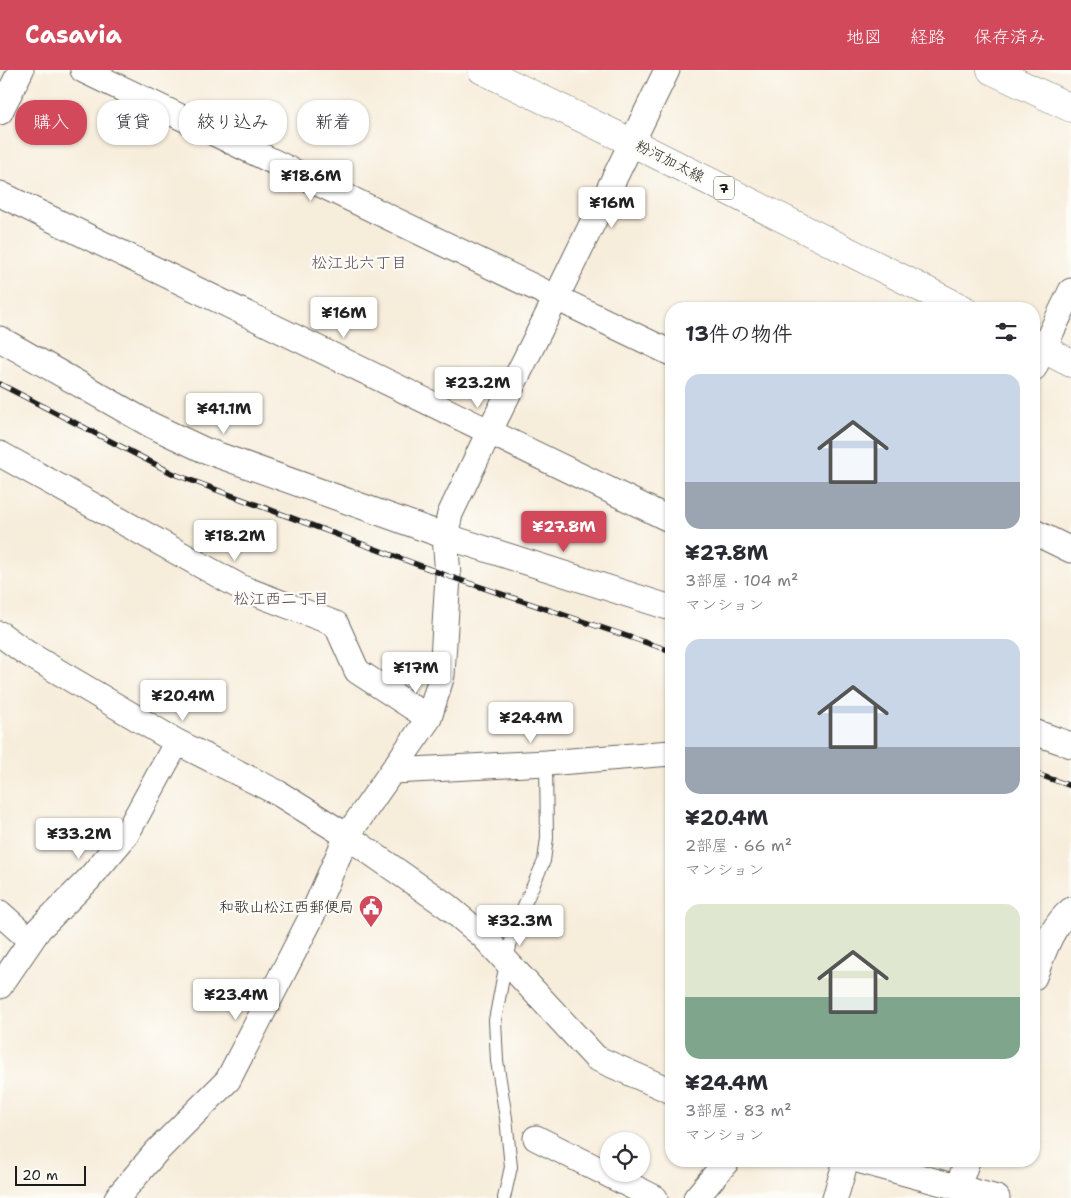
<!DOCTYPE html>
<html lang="ja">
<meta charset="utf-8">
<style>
:root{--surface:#fff;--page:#f7f7f7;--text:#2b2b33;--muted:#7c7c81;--accent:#d1495b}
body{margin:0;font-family:"Shantell Sans","Klee One",sans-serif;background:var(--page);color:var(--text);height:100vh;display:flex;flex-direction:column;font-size:19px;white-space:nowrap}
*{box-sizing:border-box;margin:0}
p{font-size:16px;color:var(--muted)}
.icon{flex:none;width:28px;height:28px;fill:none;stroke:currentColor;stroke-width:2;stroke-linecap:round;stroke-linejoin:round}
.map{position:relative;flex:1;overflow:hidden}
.drawer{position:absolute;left:665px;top:232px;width:375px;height:865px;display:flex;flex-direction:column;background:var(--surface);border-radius:20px;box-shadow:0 1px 4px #0004}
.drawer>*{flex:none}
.banner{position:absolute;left:15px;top:30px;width:475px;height:45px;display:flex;gap:10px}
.fabs{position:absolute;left:600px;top:1062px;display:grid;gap:10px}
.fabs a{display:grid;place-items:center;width:50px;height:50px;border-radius:50%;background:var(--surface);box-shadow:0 1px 4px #0004;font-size:25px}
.scale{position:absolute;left:15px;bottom:12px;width:71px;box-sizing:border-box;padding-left:5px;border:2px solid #1c1c1c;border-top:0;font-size:14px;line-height:18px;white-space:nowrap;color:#1c1c1c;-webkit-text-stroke:4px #fdfcf7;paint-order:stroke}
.price{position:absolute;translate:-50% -42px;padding:0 11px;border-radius:5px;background:#fff;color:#222;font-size:16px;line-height:32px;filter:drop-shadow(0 1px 2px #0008)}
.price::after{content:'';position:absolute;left:50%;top:30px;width:15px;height:11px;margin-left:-8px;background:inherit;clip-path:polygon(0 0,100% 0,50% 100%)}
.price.current{background:var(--accent);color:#fff}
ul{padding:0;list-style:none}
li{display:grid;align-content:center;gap:10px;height:265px;padding:0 20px}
li span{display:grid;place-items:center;height:155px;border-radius:15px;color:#555}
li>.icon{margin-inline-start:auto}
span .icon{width:90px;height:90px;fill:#fffc;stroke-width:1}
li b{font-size:21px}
h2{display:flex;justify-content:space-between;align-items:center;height:60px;padding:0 20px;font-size:21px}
.chip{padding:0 18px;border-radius:20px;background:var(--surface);box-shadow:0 1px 4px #0004;font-size:18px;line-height:45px}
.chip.current{background:var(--accent);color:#fff}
header{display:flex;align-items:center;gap:30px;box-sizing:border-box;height:70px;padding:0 25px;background:var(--accent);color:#fff}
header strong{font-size:24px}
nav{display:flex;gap:28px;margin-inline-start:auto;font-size:18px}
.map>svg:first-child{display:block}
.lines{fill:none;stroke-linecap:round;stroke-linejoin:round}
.service-casing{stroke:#69655f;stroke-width:14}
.minor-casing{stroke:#69655f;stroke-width:27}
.tertiary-casing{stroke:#69655f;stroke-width:29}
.primary-casing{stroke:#69655f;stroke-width:29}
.service{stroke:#fff;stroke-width:12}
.minor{stroke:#fff;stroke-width:25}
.tertiary{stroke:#fff;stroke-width:28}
.primary{stroke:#fff;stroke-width:28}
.rail-casing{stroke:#1c1c1c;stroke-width:5.5}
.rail{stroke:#fdfcf7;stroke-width:4;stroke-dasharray:11;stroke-linecap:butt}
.labels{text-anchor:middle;stroke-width:4.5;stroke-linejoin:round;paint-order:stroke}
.shield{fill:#fdfcf7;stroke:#605f5e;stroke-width:1}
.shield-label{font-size:14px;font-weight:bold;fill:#1c1c1c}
.street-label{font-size:15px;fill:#1c1c1c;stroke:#fdfcf7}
.poi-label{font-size:15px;fill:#1c1c1c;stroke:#fdfcf7;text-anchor:end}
.neighbourhood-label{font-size:16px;fill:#584758;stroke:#fdfcf7}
</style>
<header>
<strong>Casavia</strong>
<nav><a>地図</a><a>経路</a><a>保存済み</a></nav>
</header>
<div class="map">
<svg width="1071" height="1128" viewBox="0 0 1071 1128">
<rect width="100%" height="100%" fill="#fdfcf7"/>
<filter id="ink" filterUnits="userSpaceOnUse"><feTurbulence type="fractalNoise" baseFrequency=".02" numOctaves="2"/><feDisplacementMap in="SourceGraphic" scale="10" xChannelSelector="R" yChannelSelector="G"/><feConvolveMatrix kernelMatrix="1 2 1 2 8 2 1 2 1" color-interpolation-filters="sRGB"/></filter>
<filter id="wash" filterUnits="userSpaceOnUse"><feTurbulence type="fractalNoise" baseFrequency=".0096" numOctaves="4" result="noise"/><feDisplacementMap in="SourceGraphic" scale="20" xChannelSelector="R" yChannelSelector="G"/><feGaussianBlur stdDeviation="1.12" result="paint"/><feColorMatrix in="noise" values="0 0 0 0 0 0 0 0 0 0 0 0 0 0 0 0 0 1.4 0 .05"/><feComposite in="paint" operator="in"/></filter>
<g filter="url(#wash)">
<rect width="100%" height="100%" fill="#f7eddb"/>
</g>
<g filter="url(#ink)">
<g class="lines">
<defs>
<path id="service" d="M504,1128L511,1097L506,1048L497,991L495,950L503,908L514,858L544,791L547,768L546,693"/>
<path id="minor" d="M83,0L671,283
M0,42L21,0
M0,124L671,450
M0,269L151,355L204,380L445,466L671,538
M1034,298L1071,221
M0,384L242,518L336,554L357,601L429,648
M1034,462L1071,480
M0,564L25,582L177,672L278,723L347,766L447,836L484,867L596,988L671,1021
M1034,662L1071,675
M394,701L546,693L671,683
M0,843L30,870
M1034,907C1043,884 1051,856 1071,840
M0,916L39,859L88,810L126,765L177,672
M536,1068L655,1128
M861,1091L997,1128
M958,1117L967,1091
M117,1128L156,1082L228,1010L310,850L347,766L429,648L442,605L448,506L445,466L450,444L489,362L556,228L667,0
M696,1128L727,1091
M835,1128L846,1091"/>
<path id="tertiary" d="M991,0L1071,38"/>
<path id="primary" d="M482,0L631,72L963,239
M1034,274L1071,293"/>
</defs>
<!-- service casing -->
<use href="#service" class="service-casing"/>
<!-- minor casing -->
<use href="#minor" class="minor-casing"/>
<!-- tertiary casing -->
<use href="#tertiary" class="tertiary-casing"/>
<!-- primary casing -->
<use href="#primary" class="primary-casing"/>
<!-- service -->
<use href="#service" class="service"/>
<!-- minor -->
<use href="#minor" class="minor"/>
<!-- tertiary -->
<use href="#tertiary" class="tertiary"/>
<!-- primary -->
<use href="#primary" class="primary"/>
<defs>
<path id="rail" d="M0,314L174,404L448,506L671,581
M1034,703L1071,716"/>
</defs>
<!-- rail casing -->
<use href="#rail" class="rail-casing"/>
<!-- rail -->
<use href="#rail" class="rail"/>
</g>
</g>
<!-- icons -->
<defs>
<symbol id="civic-pin" viewBox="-11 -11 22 30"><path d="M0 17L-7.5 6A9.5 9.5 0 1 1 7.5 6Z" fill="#d1495b" stroke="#fdfcf7"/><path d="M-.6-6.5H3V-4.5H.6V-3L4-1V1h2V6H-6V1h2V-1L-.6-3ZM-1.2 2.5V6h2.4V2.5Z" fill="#fff"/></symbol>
</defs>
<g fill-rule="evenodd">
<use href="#civic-pin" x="357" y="823" width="28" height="38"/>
</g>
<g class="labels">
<!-- shield labels -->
<rect class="shield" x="714" y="106.5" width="20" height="23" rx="4"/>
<g class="shield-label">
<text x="724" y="123">7</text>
</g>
<!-- street labels -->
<g class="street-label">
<text transform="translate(670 91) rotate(27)" y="5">粉河加太線</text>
</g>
<!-- poi labels -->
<g class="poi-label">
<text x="354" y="842">和歌山松江西郵便局</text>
</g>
<!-- neighbourhood labels -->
<g class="neighbourhood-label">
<text x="359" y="198">松江北六丁目</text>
<text x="281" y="534">松江西二丁目</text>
</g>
</g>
</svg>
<div class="fabs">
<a><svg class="icon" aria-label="locate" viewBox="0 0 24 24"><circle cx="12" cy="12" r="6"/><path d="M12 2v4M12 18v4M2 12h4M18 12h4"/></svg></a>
</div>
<div class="scale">20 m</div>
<b class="price" style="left:311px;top:132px">¥18.6M</b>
<b class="price" style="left:612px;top:159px">¥16M</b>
<b class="price" style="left:344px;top:269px">¥16M</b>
<b class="price" style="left:478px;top:339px">¥23.2M</b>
<b class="price" style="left:224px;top:365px">¥41.1M</b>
<b class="price current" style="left:564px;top:483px">¥27.8M</b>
<b class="price" style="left:235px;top:492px">¥18.2M</b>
<b class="price" style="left:416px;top:624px">¥17M</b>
<b class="price" style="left:183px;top:652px">¥20.4M</b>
<b class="price" style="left:531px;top:674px">¥24.4M</b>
<b class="price" style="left:79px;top:790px">¥33.2M</b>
<b class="price" style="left:520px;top:877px">¥32.3M</b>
<b class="price" style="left:236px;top:951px">¥23.4M</b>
<div class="banner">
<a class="chip current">購入</a>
<a class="chip">賃貸</a>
<a class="chip">絞り込み</a>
<a class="chip">新着</a>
</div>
<section class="drawer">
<h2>13件の物件<svg class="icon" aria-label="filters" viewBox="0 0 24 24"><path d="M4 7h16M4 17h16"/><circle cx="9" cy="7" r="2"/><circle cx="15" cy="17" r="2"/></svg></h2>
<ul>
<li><span style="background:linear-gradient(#c9d6e8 70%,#9aa5b1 0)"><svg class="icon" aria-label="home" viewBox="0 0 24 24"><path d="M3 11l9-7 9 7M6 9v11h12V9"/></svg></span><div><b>¥27.8M</b><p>3部屋 · 104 m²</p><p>マンション</p></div></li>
<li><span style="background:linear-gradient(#c9d6e8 70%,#9aa5b1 0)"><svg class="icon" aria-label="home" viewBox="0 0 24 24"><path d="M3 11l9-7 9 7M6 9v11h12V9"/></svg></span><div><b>¥20.4M</b><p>2部屋 · 66 m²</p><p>マンション</p></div></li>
<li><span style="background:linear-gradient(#dfe7d0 60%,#7fa58c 0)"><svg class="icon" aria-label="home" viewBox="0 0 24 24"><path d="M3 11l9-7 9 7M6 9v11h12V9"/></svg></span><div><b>¥24.4M</b><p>3部屋 · 83 m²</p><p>マンション</p></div></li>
</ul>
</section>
</div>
